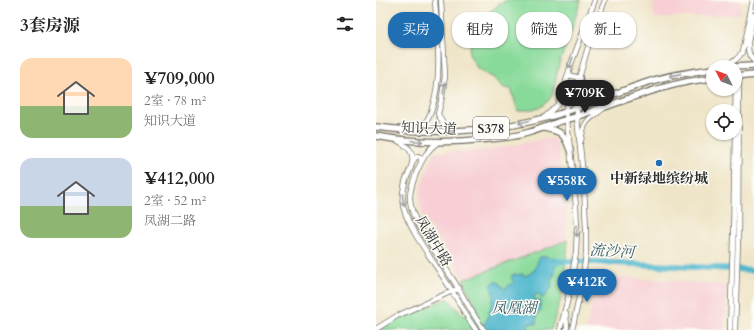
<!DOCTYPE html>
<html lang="zh">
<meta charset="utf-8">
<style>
:root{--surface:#fff;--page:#f6f6f6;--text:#222;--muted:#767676;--accent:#1f6fb2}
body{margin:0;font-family:Cardo,"Noto Serif SC",serif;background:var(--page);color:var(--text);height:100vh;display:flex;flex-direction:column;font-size:15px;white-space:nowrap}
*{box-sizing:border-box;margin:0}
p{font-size:13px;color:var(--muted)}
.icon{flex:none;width:22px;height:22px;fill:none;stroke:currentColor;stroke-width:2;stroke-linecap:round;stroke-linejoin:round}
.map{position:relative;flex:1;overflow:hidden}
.details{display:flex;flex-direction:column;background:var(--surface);width:376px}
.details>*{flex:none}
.top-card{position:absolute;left:12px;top:12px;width:306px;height:36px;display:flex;gap:8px}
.needle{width:26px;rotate:312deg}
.buttons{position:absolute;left:330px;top:60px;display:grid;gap:8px}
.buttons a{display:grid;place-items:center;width:36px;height:36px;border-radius:50%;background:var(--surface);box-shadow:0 1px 3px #0004;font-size:20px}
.price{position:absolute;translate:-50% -34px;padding:0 9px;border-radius:14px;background:var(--accent);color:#fff;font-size:13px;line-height:26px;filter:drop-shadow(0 1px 2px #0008)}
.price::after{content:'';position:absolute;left:50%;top:24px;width:12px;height:9px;margin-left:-6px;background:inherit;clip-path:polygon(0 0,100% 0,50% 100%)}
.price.current{background:#222;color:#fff}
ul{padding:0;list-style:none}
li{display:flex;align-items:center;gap:12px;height:100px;padding:0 20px}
li span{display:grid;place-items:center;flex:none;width:112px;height:80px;border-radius:12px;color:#555}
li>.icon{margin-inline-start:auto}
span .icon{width:48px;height:48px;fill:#fffc;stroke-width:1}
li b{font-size:17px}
h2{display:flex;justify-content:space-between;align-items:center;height:48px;padding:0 20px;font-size:17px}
.pill{padding:0 14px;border-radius:16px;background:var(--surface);box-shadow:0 1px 3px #0004;font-size:14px;line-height:36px}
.pill.current{background:var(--accent);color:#fff}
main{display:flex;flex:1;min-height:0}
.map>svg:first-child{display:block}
.built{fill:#f7cfd4}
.green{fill:#88da9a;stroke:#5a8262}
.water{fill:#4fb7cd;stroke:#3d717c}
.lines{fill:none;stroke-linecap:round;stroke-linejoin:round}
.river{stroke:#4fb7cd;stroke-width:6}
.minor-casing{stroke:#706c62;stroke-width:6}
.major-casing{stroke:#706c62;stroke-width:8}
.minor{stroke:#fff;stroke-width:4.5}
.major{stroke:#fff;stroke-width:5.5}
.oneway{stroke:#a0a0a0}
.poi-dot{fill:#1f6fb2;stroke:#fdfcf7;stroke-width:1.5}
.labels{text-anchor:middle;stroke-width:3;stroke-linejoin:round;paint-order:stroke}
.shield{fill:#fdfcf7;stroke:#6a6a68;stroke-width:1}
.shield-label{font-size:13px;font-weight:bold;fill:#2b2b2b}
.street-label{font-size:14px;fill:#2b2b2b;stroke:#fdfcf7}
.poi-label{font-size:14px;font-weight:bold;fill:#2b2b2b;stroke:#fdfcf7}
.water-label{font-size:15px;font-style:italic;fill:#385c64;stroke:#fdfcf7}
</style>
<main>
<section class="details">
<h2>3套房源<svg class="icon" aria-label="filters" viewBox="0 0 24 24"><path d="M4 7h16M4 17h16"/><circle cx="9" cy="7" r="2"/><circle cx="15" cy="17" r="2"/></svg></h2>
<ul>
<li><span style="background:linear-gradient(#ffd9b3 60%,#8fb573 0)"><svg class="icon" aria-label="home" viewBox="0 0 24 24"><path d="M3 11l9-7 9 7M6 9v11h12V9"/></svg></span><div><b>¥709,000</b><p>2室 · 78 m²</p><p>知识大道</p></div></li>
<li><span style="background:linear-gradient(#c9d6e8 60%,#8fb573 0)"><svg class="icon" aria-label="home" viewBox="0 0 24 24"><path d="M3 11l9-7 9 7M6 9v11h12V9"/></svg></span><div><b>¥412,000</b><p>2室 · 52 m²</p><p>凤湖二路</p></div></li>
</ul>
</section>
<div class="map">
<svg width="378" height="330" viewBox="0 0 378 330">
<rect width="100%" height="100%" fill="#fdfcf7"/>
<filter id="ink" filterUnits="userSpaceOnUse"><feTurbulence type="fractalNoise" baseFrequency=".025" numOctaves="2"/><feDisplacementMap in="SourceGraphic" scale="8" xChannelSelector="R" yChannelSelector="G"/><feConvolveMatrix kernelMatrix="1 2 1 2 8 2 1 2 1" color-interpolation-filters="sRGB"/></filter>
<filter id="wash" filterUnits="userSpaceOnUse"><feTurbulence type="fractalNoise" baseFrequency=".012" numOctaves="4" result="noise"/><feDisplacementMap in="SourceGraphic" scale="16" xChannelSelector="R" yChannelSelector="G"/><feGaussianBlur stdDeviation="0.9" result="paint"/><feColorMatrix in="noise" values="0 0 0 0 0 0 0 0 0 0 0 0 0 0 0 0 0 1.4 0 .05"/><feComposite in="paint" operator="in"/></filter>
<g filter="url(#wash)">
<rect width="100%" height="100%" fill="#efe5c8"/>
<!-- built -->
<path class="built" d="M277,0H364L363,14L278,18Z
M171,138L177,139L180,142L182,149L190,208V241L89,279L46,215L43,202V192L56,156L61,152L97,151L124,148Z
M222,275L350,285L349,330H210Z"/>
<!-- green -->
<path class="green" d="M130,0H205L195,32L183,64L176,95L173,100L163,108L142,111L135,89L128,88L119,79L101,68L93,54L97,32L106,17Z
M192,240L188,282L185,298L175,330H2L19,320L70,299H73L81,309L89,316L101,307L87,280Z"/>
<!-- water -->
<path class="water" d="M168,256C172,256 175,258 180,258C179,265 180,269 178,276L175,278L176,287L170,296L168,297L166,299L165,298L164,296L162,294L159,295L158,297L159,301H165L164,303L165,311L161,314L160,324H153L152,330H102L111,320L118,295C115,290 113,285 120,281L123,283L128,289L138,282L135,278L136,275L147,274L148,276L154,274L157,270L158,271C161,266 161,261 164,257Z"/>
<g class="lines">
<!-- river -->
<path class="river" d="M173,264L180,261L219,262L378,270"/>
</g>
</g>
<g filter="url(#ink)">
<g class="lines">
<defs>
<path id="minor" d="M65,0L69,76L66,97L62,114L67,124L79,131
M378,15C375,29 366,51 378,61
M347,67C355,63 362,60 366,52L377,0
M192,75L203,78
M169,117L182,104L188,87
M37,131C42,128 48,125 51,120C54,116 55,112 56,108C67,74 61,36 59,0
M359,132L360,77
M19,139C24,142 30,145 34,150C41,161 32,172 29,182C27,190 26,198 27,206C30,218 35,227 41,237C52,255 65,273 76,291C84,304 91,318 100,330
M205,141C208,119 212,121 228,108
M62,142C51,150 47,158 41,171C38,179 34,188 34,197C34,216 46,232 56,247C63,257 69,268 76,278C87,295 96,314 108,330
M36,163L39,158L42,156L45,158V162
M190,314L191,327L190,330
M0,329L21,316L83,288
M184,330L192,298L200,253L201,228L200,206L190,111V81L195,64L219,0
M196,330L206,284L210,254V229L208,185L201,117V85L212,47L229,0
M354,330L357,240L359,133
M359,330L362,240L363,76"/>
<path id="major" d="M356,67L378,66
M359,77L378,75
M203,78C207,96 208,95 226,99
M0,127C62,135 123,132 183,114C213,104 242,92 272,82C293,75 315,72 337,69
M168,128C185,131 188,133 194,150
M0,136C37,143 74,143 112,139C125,138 138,137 151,133C162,130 172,126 182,122C192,119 202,117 211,113C253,99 293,82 337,78"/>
</defs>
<!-- minor casing -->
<use href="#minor" class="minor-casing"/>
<!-- major casing -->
<use href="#major" class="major-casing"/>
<!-- minor -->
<use href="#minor" class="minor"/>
<!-- major -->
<use href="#major" class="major"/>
</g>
<!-- one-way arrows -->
<defs><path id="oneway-shaft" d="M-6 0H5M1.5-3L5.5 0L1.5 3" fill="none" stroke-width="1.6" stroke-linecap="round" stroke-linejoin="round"/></defs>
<g class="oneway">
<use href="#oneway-shaft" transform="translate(195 63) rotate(108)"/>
<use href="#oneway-shaft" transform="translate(299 75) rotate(167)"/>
<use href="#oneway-shaft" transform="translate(68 88) rotate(-82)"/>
<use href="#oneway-shaft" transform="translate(148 122) rotate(166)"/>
<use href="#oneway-shaft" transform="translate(41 141) rotate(5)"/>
<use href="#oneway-shaft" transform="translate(27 200) rotate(87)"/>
<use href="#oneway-shaft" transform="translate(201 231) rotate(90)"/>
</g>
</g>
<!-- markers -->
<circle class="poi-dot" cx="283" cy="163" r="4"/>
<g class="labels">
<!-- shield labels -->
<rect class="shield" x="97" y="117" width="36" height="22" rx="3"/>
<g class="shield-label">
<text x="115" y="133">S378</text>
</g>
<!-- street labels -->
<g class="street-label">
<text transform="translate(53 128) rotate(2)" y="5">知识大道</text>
<text transform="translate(58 241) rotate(59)" y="5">凤湖中路</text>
</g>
<!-- poi labels -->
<g class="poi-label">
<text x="283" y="183">中新绿地缤纷城</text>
</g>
<!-- water labels -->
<g class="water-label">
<text transform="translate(236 251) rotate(3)" y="5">流沙河</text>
<text x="138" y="313">凤凰湖</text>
</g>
</g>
</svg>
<div class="buttons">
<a><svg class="needle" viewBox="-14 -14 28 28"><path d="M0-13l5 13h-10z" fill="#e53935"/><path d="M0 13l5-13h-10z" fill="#767676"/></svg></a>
<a><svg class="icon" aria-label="locate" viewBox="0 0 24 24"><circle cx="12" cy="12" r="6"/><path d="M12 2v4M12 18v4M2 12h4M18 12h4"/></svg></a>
</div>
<b class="price current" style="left:209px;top:114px">¥709K</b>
<b class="price" style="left:191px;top:202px">¥558K</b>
<b class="price" style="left:211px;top:303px">¥412K</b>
<div class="top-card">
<a class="pill current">买房</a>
<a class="pill">租房</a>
<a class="pill">筛选</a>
<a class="pill">新上</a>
</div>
</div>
</main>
